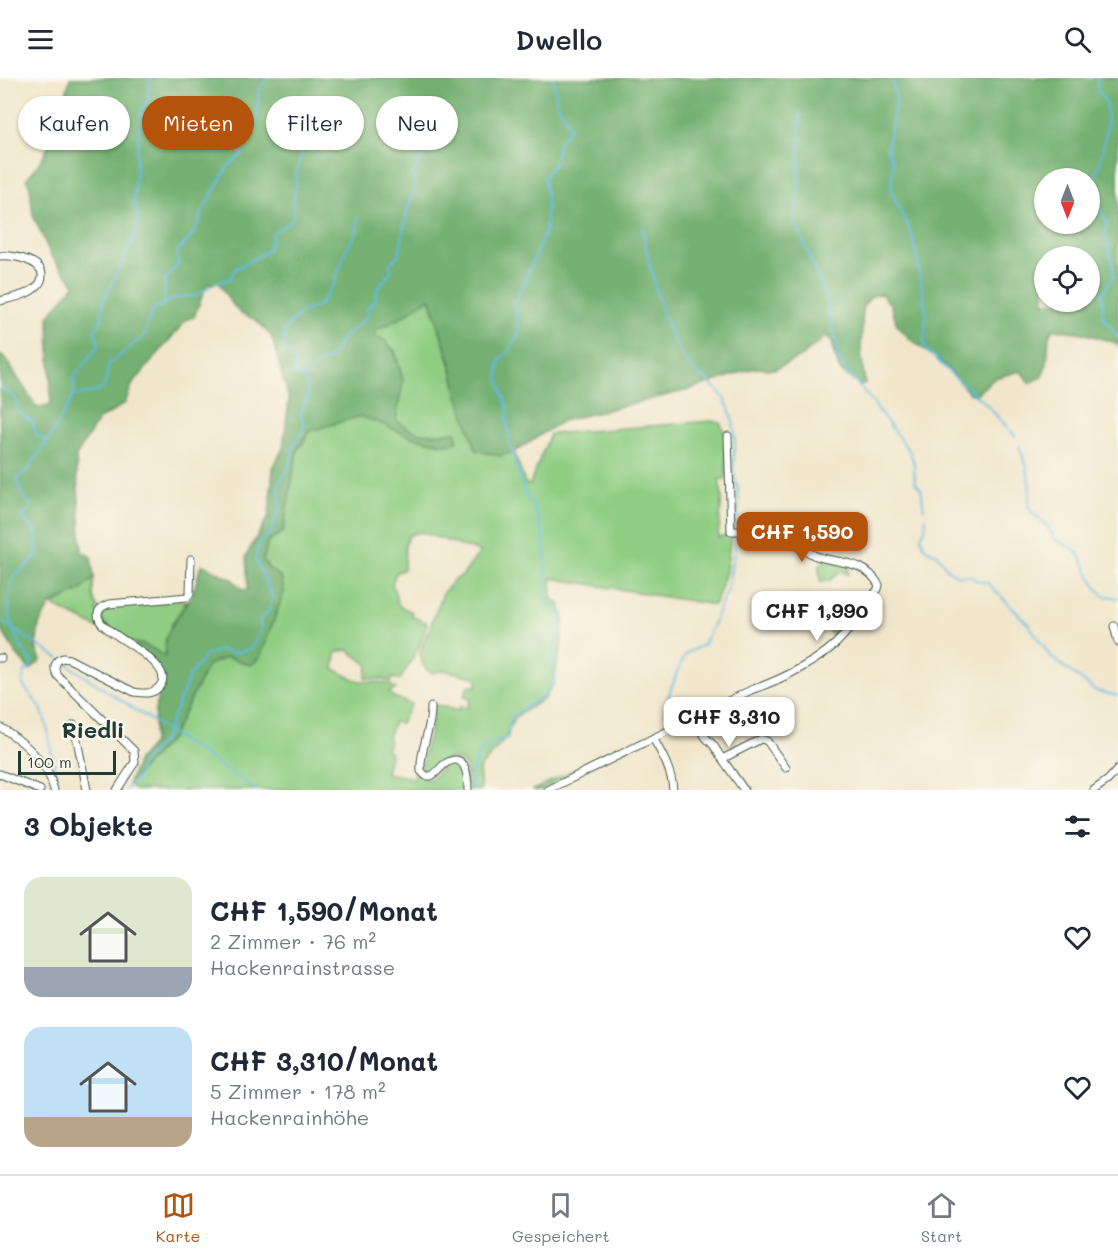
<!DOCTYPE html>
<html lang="de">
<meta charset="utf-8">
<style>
:root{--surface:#fff;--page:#f6f6f7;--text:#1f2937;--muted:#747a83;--line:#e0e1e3;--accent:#b45309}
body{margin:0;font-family:Mali,sans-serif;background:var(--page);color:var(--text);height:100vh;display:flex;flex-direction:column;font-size:22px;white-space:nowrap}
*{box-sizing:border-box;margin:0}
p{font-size:20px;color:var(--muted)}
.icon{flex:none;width:33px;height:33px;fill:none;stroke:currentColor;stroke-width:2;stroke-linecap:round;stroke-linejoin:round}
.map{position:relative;height:712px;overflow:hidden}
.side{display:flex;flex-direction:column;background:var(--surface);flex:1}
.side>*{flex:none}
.top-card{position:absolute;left:18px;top:18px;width:600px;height:54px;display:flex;gap:12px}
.needle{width:39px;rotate:180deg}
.tools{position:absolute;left:1034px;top:90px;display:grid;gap:12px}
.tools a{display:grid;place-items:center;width:66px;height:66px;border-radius:50%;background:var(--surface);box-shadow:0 2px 4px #0004;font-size:30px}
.scale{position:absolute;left:18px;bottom:15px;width:98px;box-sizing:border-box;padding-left:6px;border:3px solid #1f3d34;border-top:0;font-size:16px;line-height:21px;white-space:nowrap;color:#1f3d34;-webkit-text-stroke:4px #fbf7ec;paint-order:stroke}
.price{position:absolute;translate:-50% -51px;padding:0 14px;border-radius:12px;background:#fff;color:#222;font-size:20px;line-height:39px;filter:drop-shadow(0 2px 3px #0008)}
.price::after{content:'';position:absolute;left:50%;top:36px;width:18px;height:14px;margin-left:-9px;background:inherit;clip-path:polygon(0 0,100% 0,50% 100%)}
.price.active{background:var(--accent);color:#fff}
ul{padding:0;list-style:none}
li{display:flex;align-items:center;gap:18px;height:150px;padding:0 24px}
li span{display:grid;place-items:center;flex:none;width:168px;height:120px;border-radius:18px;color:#555}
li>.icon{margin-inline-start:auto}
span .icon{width:72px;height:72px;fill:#fffc;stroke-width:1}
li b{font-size:26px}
h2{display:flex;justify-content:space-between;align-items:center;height:72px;padding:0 24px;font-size:26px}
.chip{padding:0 21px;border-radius:27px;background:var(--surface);box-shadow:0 2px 4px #0004;font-size:21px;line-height:54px}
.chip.active{background:var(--accent);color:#fff}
header{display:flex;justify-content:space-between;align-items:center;height:78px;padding:0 24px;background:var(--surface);font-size:27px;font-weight:600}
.tab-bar{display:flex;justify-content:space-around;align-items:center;height:84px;border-top:2px solid var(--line);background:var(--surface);font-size:16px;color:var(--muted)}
.tab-bar a{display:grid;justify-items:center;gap:3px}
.tab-bar .active{color:var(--accent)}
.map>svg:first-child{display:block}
.green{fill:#8fcd83;stroke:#57855c;stroke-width:1.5}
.forest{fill:#73b071;stroke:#497652;stroke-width:1.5;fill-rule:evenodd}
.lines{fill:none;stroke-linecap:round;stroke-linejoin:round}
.stream{stroke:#63bce1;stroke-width:2}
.minor-casing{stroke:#3e564b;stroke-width:9}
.minor{stroke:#fff;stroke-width:7}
.labels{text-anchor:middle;stroke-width:5;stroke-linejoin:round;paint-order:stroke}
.neighbourhood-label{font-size:22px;font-weight:bold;fill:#1f3d34;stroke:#fbf7ec}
</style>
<header><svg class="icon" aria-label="menu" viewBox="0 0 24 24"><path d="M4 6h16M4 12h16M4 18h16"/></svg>Dwello<svg class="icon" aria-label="search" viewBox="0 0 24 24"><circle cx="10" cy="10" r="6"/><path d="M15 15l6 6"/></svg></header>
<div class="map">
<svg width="1118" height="712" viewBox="0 0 1118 712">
<rect width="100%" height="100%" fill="#fbf7ec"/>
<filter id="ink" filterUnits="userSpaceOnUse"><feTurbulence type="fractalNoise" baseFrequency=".0167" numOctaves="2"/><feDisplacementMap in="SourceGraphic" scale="12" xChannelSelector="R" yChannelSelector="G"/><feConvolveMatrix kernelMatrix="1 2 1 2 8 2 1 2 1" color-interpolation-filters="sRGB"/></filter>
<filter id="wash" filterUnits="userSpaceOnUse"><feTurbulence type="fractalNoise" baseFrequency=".008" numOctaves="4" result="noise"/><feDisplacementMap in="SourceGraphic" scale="24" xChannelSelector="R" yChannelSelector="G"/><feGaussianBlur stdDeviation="1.35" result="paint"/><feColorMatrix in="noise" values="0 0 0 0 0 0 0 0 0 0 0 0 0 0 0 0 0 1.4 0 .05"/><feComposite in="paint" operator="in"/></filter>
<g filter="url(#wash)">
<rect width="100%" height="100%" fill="#f1e6cb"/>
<!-- green -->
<path class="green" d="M430,220C446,271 460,321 476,372L500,378L514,374L526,407L530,406L550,356L711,343L720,344L726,358V401H719L722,419L718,459L731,456C728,482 726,503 714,527L551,500L552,520L560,527L564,541L561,567L553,605L545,620L515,639L505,661L479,691L481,712H469C469,706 470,699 468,693C466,684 456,678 447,682C441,685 428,708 423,691C421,681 430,656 432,645C433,639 433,633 432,626L459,633L460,628L467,630L470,621L464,619L468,607L476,609L478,600L444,592L431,595C423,589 421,584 420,574L444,513L449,509L451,504L463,497L480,474L421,454L409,457L405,468L404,491L396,495L392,505L399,528L412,534L411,538L426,544L427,546L419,569L400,602L392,600L391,604L382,601L365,600L368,587L348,572L339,573L336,575L334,591C341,594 350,600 357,602C371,606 385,601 396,611L389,614L393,619L411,626L401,645L394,644L388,659L389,662L386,672L391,674L386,695L414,700L418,679H420C419,688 421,709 435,698C439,695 441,690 445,687C447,685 451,684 454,684C468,685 467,702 466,712H337L330,708L328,712H135L128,706L171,660L208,587L227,579L251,587L260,579L284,514L281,499L269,491L263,482L268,463L283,454L297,373L310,353L360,338L385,347L412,359L443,366L457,363L456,354C430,356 417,360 395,342L403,302L395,273L384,262L375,257L377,251L397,242Z
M825,483L847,486L849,489L848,496L841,493L829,503L820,504L819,487Z
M94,500C93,511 91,520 98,530L96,533L114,558L51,527L80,513Z
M828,519L857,536L847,552L835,558L829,554L828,543L820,535L828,522Z
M188,522C181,533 169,546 167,560C165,567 167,573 164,579L133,565L102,544L101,532L103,530L161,523H185Z
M629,665H631L628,669L542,712H533L570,694L592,681Z"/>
<!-- forest -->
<path class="forest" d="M70,0H1118V268L1116,265L1083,255L1053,251L1049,257L1047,286L1041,300L1029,305L1021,293L995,300L975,317L969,315L947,289L910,261L897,247L891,227L881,216L872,218L863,228L861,273L865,305L860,308L840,292L834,276L832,263L825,259L802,278L775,291L755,290L688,312L562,343L514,374L500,378L476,372L457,314L452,289L430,220L397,242L377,251L375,257L384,262L394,273L403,302L396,342C417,360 430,356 456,354L457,364L443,366L412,359L385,347L360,338L310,353L297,373L283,454L268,463L263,482L269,491L281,499L284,514L260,579L251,587L227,579L208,587L171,660L128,706L138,682L153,665L155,632L159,613L165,601L133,565C145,565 156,572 165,579C167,572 164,567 166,560C172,544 183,533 191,518C196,510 198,496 201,486L232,501L242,512L248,511L246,478L269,437L273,390L283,370L289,322L272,259L256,242L239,234L229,222L219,205L207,206L194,239L186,242L132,307L125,325L112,334L99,341L76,378L82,473L91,479L94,500L80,513L50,527L39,547L36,569L41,582L30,592L16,576L0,549V277L5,280L37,330L51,326L49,238L75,206L52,179L33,138L30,109L26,101C52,75 61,35 70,0ZM1044,100H1089V146H1044ZM1044,178H1089V224H1044Z"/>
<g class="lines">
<!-- stream -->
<path class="stream" d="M892,0L896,22L887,71L893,84L891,113L913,159L926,233L924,269L948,293L987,327L1015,358
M1097,0V11L1106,25L1107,47L1102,77L1094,103L1096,124L1107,146L1105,159L1110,175L1114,196L1102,216L1103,238L1118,259
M800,35L799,106L795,143L825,218L837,268V279L844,291L867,317L910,374L914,386L915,404L921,411L924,431
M642,150C650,191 661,246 684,281C693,294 710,303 721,316C730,327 735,348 735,363C735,373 733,381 733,391C734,398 737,406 738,413C740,425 738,438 736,450
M164,226L176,219L196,218L212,207L229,201L235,191L266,174L270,167L272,155L292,142L295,110L296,107V97L304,66L315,54L317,41L327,25
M305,300L319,285L331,280L342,261L366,240L368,229L375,223L377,211L391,194L390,185L399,177L407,132L415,113L413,94L424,77
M305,300L294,295L295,282L284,272V252L300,235L319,227L334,206L346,172L357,153L358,139
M0,309L15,320L19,334L33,345L37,358L46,363
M74,317C104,314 104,316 109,286L144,258L153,231L164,226L165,202L178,186L177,173L193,157L204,131L228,88L242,77L239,61L256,47L259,13L267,0
M1019,368L1027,390L1030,411L1028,428L1031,433L1047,448L1055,461L1073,471L1079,476L1097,511L1104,518L1118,520
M926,440L925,451L921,458L923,466L926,471L937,476L948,492L958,498H970L977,503L988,505L1030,548L1050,578L1096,613L1118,618
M0,542L58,580
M62,583L256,712
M664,635C667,626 669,618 671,610C673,604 676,601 676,595L679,591L683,581L687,575L703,567L714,545L720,528L727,513L734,476L735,457
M55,694L47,649L41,630L23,607L24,595L31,588V583L22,570L12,548L8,524L13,501L37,477L36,453L22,439L32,428L20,414L17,400L26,394L47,364L74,317V299L99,267L94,253L102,242L103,224L139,148L134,127L136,83L142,29L148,24L149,3L151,0
M125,712L137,702L142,685L164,661L190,597L206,577L221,572L234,575L251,571L261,552L260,541L268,534L273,520L255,481L260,464L272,453L280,429L279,405L289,390L294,367L305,348L301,337L308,318L305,300
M472,712L473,690L476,683L484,669L508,660L511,639L545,617L547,611L553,607L554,603L551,589L555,564L561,546V537L558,530L545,522L546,483L542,453L534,430L524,414L510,366L507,345L508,330L498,301L500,281L509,274L519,254L514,225L524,205L545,154L547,124L544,99L555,85L558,65L570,50L557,25L553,0"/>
</g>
</g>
<g filter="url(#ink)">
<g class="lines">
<defs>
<path id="minor" d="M0,178C12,177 43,182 42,198C42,203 39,207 35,210C26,218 11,220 0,223
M1114,548L1118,564
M0,580H1
M431,629C432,651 419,672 421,693L426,698H431C437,695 440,689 446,685C466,673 468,699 468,712
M696,640C699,646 701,652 704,657C707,662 711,664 714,668C723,683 734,697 744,712
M74,647L87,712
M0,649C23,663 48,684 54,712
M653,660C662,676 672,693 673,712
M722,681L761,661L767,663L786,690
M0,696L40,712
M117,712L135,684L134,673L57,597C54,591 54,588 58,582L63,580L69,581L134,614C142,615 150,617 157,611C184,588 107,558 100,543C95,534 100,529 109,526L188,519L190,515L191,481
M548,712L751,612C781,602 824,581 844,557C856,542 867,526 878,511L879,507C864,481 839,486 816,478C810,476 805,471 799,469C781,460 759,458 739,453H731L728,358
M1094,712L1108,702L1118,691"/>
</defs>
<!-- minor casing -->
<use href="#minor" class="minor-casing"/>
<!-- minor -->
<use href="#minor" class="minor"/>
</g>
</g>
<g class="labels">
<!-- neighbourhood labels -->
<g class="neighbourhood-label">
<text x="93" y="660">Riedli</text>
</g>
</g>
</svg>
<div class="tools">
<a><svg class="needle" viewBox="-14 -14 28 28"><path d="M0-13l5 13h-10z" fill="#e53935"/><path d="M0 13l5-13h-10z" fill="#747a83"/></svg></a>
<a><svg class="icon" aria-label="locate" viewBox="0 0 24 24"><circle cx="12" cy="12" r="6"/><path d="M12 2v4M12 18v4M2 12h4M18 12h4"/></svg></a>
</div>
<div class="scale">100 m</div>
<b class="price active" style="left:802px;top:485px">CHF 1,590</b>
<b class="price" style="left:817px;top:564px">CHF 1,990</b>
<b class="price" style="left:729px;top:670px">CHF 3,310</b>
<div class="top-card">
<a class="chip">Kaufen</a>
<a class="chip active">Mieten</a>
<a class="chip">Filter</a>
<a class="chip">Neu</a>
</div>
</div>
<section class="side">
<h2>3 Objekte<svg class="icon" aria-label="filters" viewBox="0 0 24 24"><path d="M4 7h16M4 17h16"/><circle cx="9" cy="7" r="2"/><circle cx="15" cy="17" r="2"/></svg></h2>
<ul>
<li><span style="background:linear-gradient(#dfe7d0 75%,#9aa5b1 0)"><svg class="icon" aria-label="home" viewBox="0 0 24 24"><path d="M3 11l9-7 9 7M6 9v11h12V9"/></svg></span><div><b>CHF 1,590/Monat</b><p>2 Zimmer · 76 m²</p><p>Hackenrainstrasse</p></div><svg class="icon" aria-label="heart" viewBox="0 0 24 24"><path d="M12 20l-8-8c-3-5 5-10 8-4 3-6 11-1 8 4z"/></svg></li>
<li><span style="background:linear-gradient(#bfe0f5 75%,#b9a48a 0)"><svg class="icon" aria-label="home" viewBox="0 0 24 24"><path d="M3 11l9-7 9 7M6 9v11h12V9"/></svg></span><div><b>CHF 3,310/Monat</b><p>5 Zimmer · 178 m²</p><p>Hackenrainhöhe</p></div><svg class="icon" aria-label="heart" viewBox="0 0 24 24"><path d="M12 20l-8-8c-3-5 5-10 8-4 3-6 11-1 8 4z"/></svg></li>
</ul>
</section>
<nav class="tab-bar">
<a class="active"><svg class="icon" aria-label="map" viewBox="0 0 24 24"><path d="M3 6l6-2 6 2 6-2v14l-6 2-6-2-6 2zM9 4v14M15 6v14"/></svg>Karte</a>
<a><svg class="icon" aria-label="saved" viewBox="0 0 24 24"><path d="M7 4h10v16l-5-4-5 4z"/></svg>Gespeichert</a>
<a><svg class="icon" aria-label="home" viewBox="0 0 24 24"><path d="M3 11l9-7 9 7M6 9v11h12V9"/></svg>Start</a>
</nav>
